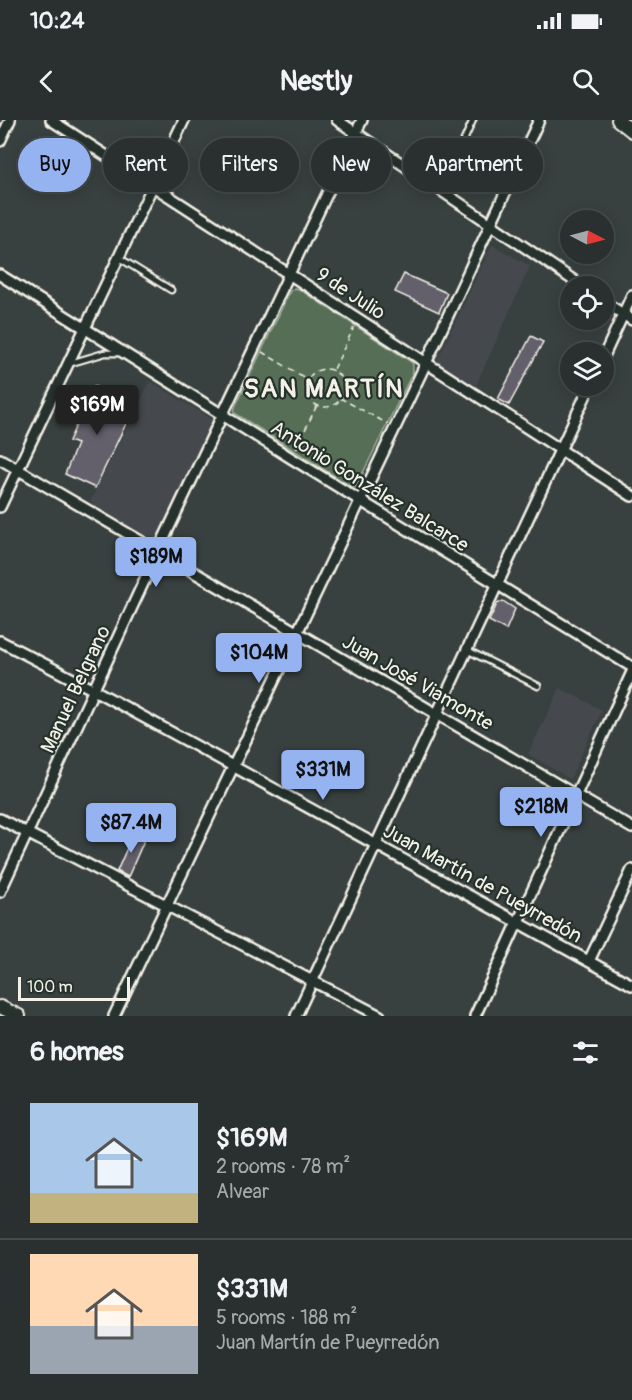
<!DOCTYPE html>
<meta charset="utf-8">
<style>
:root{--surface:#2a3030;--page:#363c3c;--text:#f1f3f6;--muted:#a5a9ab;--line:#464b4c;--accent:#95b2f1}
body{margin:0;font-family:Pangolin,sans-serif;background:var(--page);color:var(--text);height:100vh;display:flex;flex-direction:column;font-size:22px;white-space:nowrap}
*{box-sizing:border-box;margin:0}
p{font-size:20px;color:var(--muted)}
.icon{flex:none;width:33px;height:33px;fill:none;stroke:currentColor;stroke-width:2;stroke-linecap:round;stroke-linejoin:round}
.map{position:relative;height:896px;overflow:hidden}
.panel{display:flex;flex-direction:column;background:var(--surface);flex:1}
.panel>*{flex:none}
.top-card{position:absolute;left:18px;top:18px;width:597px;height:54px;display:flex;gap:12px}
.needle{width:39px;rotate:96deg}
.fabs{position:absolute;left:560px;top:90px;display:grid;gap:12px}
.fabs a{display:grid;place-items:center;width:54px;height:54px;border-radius:50%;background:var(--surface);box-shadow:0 3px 15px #0003,0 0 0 2px var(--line);font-size:30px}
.scale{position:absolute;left:18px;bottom:15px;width:112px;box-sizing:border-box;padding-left:6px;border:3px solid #f4f1e8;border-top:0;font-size:16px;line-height:21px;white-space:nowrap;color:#f4f1e8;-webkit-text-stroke:4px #26332d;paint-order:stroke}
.price{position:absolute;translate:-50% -51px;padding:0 14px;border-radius:6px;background:var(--accent);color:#111;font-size:20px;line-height:39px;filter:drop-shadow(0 2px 3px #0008)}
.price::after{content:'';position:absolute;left:50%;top:36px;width:18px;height:14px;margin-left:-9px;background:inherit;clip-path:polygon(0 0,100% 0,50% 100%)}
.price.on{background:#222;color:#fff}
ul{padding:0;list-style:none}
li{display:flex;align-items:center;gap:18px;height:150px;padding:0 30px}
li+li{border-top:2px solid var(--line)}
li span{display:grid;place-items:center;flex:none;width:168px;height:120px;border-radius:0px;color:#555}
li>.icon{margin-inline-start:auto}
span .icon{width:72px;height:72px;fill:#fffc;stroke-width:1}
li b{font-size:26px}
h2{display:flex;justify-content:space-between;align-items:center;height:72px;padding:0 30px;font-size:26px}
.pill{padding:0 21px;border-radius:27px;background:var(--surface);box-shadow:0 3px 15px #0003,0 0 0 2px var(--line);font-size:21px;line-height:54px}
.pill.on{background:var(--accent);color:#111}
.status{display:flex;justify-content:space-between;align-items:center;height:42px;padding:0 30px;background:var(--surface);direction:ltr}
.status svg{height:16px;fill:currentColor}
header{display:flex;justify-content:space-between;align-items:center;height:78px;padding:0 30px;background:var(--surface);font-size:27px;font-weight:700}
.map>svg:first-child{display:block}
.built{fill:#454a4d}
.green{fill:#546e54;stroke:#a4b09e;stroke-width:1.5}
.building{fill:#63606c;stroke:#f4f1e8;stroke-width:1.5}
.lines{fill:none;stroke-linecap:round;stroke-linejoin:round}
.lane-casing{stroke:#f4f1e8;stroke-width:9}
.street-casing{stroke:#f4f1e8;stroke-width:14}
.secondary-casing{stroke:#f4f1e8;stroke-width:16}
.path{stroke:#f4f1e8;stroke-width:1.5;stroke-dasharray:6 4.5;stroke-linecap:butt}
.lane{stroke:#26332d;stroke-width:4.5}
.street{stroke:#26332d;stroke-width:9}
.secondary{stroke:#26332d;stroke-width:12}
.labels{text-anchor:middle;stroke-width:4.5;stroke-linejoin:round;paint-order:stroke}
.street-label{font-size:20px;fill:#f4f1e8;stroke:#26332d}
.district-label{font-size:26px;font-weight:bold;letter-spacing:1.5px;fill:#f4f1e8;stroke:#26332d}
</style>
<div class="status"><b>10:24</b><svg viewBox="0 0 49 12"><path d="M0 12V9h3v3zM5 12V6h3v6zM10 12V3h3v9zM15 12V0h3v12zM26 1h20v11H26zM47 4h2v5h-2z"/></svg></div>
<header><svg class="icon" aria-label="back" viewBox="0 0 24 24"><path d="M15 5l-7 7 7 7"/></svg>Nestly<svg class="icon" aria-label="search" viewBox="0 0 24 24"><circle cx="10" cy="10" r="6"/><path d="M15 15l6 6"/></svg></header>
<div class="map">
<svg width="632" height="896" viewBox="0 0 632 896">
<rect width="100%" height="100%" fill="#384040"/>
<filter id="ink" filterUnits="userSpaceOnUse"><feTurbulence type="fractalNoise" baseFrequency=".0167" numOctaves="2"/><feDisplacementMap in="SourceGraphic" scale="12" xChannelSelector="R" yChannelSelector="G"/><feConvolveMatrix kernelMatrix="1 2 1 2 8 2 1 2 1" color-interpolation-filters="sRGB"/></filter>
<g filter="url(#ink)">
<!-- built -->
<path class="built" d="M492,125L530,146L476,265L436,243Z
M150,261L213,300L157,423L90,382Z
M560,568L602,590L570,659L528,634Z"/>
<!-- green -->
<path class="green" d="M294,168L299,169L410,241L413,244V252L356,367H352L236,294L234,292L235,287L290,171Z"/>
<!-- building -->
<path class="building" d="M404,154L447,173L439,192L395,172Z
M531,216L543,222L509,285L498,279Z
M94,266L134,287L95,368L65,354L77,324L69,321Z
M503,481L515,489L506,510L489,501L497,484Z
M134,712L145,718L128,757L117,751Z"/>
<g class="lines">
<defs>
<path id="lane" d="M441,72L473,0
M118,137L171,170
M71,243L105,233H121
M467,530L538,566"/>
<path id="street" d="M51,0L632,376
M337,0L582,166
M0,21L10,0
M0,155L291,338L632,547
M603,181L632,200
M603,238L632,175
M0,339L632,708
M0,387L184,0
M0,521L94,570L632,865
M0,699L380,896
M0,772L158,431L362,0
M589,841L632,750
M114,896L426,243L539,0
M296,896L590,266
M475,896L632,552"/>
<path id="secondary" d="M618,0L632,11
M0,887L19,896"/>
</defs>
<!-- lane casing -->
<use href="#lane" class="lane-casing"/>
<!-- street casing -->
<use href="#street" class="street-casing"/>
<!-- secondary casing -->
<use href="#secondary" class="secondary-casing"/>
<!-- path -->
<path class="path" d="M262,232L307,259
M334,249L354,207
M306 268a19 19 0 1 1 38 0a19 19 0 1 1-38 0Z
M340,278L388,304
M296,329L317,285"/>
<!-- lane -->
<use href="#lane" class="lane"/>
<!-- street -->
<use href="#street" class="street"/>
<!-- secondary -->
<use href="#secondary" class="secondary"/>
</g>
</g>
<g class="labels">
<!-- street labels -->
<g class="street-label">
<text transform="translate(351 173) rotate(33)" y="7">9 de Julio</text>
<text transform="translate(370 366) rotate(32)" y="7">Antonio González Balcarce</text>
<text transform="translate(418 562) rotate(30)" y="7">Juan José Viamonte</text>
<text transform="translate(75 569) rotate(-65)" y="7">Manuel Belgrano</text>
<text transform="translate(483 763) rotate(29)" y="7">Juan Martín de Pueyrredón</text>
</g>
<!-- district labels -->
<g class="district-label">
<text x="324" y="277">SAN MARTÍN</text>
</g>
</g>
</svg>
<div class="fabs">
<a><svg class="needle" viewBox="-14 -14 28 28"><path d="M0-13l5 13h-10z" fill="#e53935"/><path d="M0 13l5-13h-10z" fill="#a5a9ab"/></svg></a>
<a><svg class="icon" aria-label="locate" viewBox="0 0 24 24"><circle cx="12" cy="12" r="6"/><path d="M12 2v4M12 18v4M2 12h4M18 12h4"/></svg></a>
<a><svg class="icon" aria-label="layers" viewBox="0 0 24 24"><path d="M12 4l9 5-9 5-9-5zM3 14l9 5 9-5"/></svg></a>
</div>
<div class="scale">100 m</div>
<b class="price on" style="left:97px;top:316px">$169M</b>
<b class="price" style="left:156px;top:468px">$189M</b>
<b class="price" style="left:259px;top:564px">$104M</b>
<b class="price" style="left:323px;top:681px">$331M</b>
<b class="price" style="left:541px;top:718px">$218M</b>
<b class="price" style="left:131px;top:734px">$87.4M</b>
<div class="top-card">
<a class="pill on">Buy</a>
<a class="pill">Rent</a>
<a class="pill">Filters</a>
<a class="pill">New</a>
<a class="pill">Apartment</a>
</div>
</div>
<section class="panel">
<h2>6 homes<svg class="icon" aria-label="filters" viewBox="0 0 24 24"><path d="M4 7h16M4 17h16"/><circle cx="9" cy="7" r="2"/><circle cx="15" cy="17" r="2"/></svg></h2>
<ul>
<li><span style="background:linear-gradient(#a9c7e8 75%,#c2b280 0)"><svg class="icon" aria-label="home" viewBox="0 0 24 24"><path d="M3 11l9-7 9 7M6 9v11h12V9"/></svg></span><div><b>$169M</b><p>2 rooms · 78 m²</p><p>Alvear</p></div></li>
<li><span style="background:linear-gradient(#ffd9b3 60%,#9aa5b1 0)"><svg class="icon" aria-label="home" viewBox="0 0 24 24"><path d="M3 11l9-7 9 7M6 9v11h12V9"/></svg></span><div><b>$331M</b><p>5 rooms · 188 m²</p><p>Juan Martín de Pueyrredón</p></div></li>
</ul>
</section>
